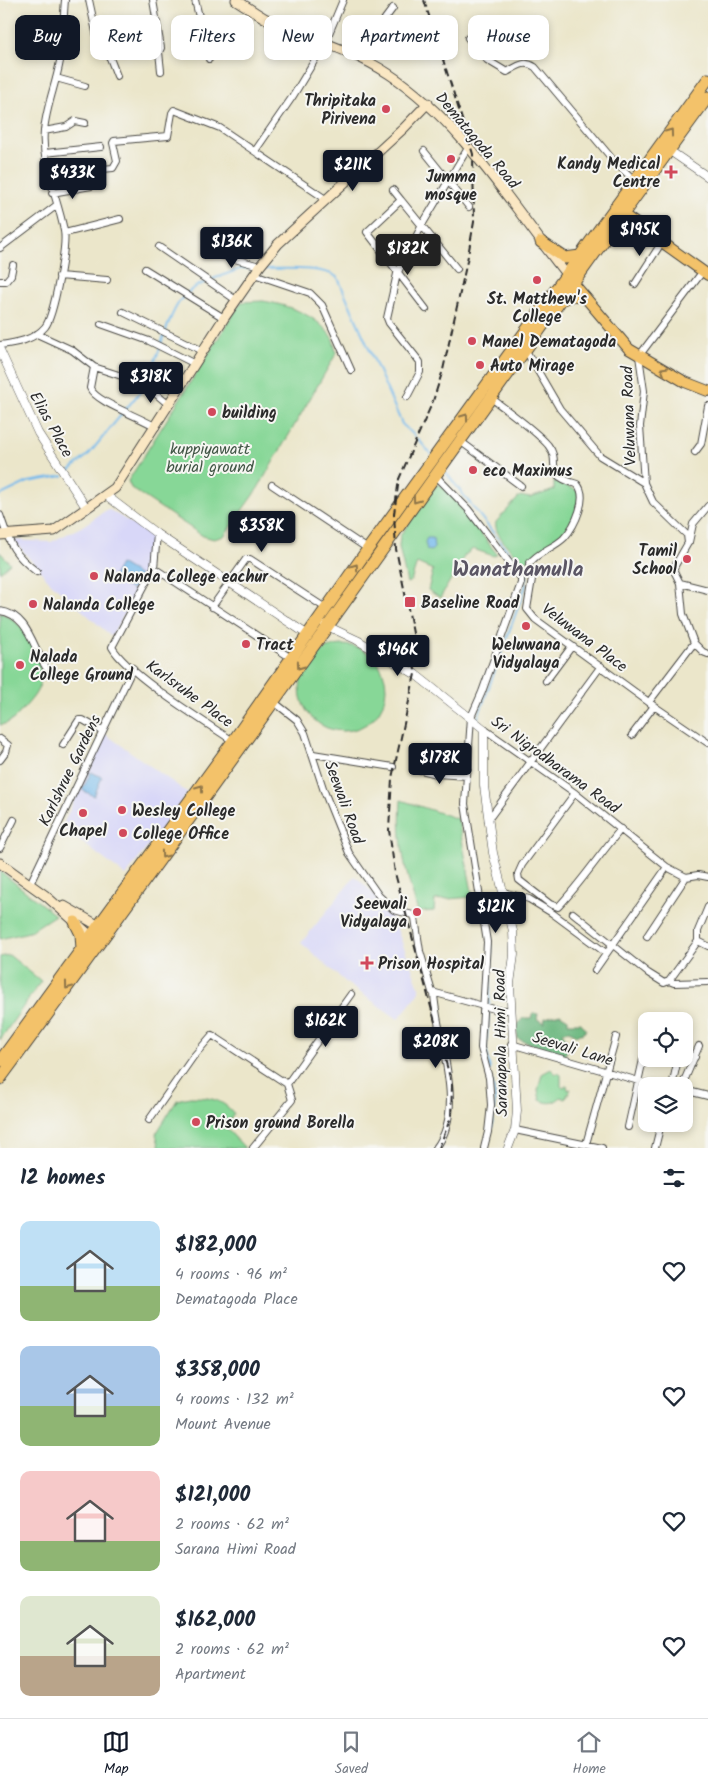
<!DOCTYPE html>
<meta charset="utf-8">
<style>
:root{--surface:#fff;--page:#f2f2f3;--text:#1f2937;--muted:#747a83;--line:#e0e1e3;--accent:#111827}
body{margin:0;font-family:Kalam,sans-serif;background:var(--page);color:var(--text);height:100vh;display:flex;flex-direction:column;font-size:19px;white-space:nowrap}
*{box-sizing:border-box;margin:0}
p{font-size:16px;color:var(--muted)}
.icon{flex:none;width:28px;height:28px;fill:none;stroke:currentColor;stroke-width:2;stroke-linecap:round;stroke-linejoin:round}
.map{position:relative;height:1148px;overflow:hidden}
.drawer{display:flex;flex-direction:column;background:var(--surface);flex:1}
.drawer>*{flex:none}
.banner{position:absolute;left:15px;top:15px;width:679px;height:45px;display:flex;gap:10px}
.buttons{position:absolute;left:638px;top:1012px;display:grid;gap:10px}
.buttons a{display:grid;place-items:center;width:55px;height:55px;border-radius:10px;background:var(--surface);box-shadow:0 2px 8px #0003;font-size:25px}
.price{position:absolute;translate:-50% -42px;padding:0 11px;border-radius:5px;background:var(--accent);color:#fff;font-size:16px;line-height:32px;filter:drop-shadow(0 1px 2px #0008)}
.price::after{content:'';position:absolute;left:50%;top:30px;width:15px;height:11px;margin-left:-8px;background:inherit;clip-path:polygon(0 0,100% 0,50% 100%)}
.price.selected{background:#222;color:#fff}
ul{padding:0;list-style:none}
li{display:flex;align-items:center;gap:15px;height:125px;padding:0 20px}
li span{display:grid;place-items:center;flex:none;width:140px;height:100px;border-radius:10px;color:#555}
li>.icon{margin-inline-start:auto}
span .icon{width:60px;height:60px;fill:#fffc;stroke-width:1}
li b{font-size:21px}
h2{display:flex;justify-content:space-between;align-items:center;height:60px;padding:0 20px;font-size:21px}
.chip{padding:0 18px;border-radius:10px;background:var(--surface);box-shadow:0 2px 8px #0003;font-size:18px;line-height:45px}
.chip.selected{background:var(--accent);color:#fff}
.dock{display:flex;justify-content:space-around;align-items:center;height:70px;border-top:1px solid var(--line);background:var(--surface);font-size:14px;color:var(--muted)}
.dock a{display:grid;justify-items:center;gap:2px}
.dock .selected{color:var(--accent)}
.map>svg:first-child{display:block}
.built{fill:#d8d7f8}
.green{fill:#87d797;stroke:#598161}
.forest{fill:#6db880;stroke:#4c7256}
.water{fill:#75baec;stroke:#50728c}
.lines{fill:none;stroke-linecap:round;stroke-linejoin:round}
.stream{stroke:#75baec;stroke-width:2}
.minor-casing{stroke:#484743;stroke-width:8}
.tertiary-casing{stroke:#484743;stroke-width:9}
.secondary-casing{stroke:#484743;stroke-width:11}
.primary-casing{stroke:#484743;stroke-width:12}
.trunk-casing{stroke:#484743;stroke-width:13}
.minor{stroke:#fff;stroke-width:6}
.tertiary{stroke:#fff;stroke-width:8}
.secondary{stroke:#fae7c3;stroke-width:9}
.primary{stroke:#f3c26a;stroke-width:10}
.trunk{stroke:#f3c26a;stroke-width:11}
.rail{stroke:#2b2b2b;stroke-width:2;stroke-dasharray:8 4;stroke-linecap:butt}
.oneway{stroke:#8f764a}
.poi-dot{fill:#d1495b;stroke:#f6f6f2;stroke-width:2}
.labels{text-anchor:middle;stroke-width:4;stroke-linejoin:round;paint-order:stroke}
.poi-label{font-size:16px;font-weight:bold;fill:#2b2b2b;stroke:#f6f6f2;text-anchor:start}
.street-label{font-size:16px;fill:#2b2b2b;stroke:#f6f6f2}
.park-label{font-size:16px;fill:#425646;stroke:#f6f6f2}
.district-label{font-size:21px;font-weight:bold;fill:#5b5664;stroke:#f6f6f2}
</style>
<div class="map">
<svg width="708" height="1148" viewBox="0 0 708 1148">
<rect width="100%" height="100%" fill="#f6f6f2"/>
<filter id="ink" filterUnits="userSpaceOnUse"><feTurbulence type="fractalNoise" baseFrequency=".02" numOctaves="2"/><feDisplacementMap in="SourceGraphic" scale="10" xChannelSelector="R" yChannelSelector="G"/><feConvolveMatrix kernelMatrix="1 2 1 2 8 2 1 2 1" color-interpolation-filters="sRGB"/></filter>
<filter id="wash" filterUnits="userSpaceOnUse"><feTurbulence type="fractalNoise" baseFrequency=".0096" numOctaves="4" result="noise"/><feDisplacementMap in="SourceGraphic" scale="20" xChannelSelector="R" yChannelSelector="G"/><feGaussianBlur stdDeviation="1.12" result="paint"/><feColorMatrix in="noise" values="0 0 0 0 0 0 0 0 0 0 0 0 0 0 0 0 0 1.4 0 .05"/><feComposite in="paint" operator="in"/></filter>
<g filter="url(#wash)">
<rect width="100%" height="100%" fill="#ebe6ca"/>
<!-- built -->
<path class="built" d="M108,509L154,537L133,601L111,636L50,582L13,540L51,542L81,527Z
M104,733L188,793L126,876L62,827Z
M355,876L374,894L393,919L419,987L420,992L398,1019L348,984L301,943Z"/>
<!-- green -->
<path class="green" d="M263,301C287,305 315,314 330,335C334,339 335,348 336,354L258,488L224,536L214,539L203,536L131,488L128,481L241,302Z
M554,481L579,491C578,529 556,541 527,561H521C513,551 493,535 496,522L520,496L530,498L554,490Z
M437,484H440L446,489L497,554L494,556L473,549L465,555L440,598L428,590L433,570L417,563L411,581L407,583L399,547L400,536Z
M0,552L10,563L0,572Z
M0,613C25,620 44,658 40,682C39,692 30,701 24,708C16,717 12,723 0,725Z
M300 688a43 43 0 1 1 86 0a43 43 0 1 1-86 0Z
M401,800L458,819L473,897L435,900L434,911L418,912C405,869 398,845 401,800Z
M0,871L55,915L29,932L0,939Z
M9,955L41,981L0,1040V957Z
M551,1069L555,1074L558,1073L561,1075V1086L563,1088L567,1085L568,1090L571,1089L565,1099L561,1097C553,1104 549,1104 540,1100L538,1090L542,1074Z
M190,1097C208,1097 223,1099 234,1114L225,1127L245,1148H160L156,1134L177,1100Z"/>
<!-- forest -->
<path class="forest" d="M533,1013L538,1014L537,1019L544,1023L545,1018L560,1014L568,1019V1023H581L586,1029L584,1033L577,1035L569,1031L562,1032L570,1047L563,1057L518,1039L516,1027L523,1018H531Z"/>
<!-- water -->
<path class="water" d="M427,538H433L434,548L431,551L427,550L425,542Z
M120,564L140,576L132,590L112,578Z
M91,772L102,777L94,796L82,790Z"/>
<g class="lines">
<!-- stream -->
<path class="stream" d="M263,269C281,269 325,266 338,278L402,424L415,436
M210,280L243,268L253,269
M161,344C171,317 176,293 206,282
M146,384L160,348
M418,439L431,454
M444,470L527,576L525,588L477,720
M67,473L89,454L144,387
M1,495L28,482L63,476
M482,892C495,933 492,964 489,1006
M489,1010L486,1047L490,1070
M492,1127L495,1097L492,1082"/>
</g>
</g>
<g filter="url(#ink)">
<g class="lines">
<defs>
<path id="minor" d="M89,0L99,46L110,58L117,76
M153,0L161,48L159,52L161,71
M195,0L209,59
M468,38L487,60L507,72C518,66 524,60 535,67L614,161L635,181
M358,55L393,8
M56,78L85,86
M44,131L66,127L75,121L85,123
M255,151L293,96L325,43L343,0
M424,151L469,207
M45,153L101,147
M49,174L113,168L117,161L113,143L114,141L168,136L172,113L174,110L220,128L327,200
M393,190L401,200
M52,193L91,186
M65,233L120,219
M159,247L236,300
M0,248L57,205
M209,252L260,266
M145,269L224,318
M703,271L639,356L644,391L640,426L644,483L653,502L687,535L688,543L673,569L680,583L683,614L694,643L703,652L708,654
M254,274L310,293L322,305L351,370
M59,276L107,280
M0,281H6L11,275L13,265
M635,284L662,242
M426,309L367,232L401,200L457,269
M123,312L203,351
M101,324L149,341L195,364
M37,334L72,350L94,367L90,388C95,402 141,417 156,427
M0,345C16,343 34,340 45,327C54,316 67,245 64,231C58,198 41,166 44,131C46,107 56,84 60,61C64,41 63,20 65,0
M525,349L560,409L600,456L644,483
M94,367L143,383L169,405
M407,397L420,372V362L389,323L387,318L397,274L422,225L468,148
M491,398C507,410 536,431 548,445C563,464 540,474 577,484C589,497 575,526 564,538C554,548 537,552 529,564L532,579L527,609L535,619L654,706L708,743
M460,441L521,486
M695,452L701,444L708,406
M435,475L468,509L521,578V583L482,692L471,717L465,804L487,942L481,1048L489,1078L491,1105L488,1132L484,1148
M272,485L368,549
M0,515C10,544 12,553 37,572
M157,534L154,568L112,647C127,674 205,722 233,741
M689,542L693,524L708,506
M154,568L291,658
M680,583L708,590
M212,607L246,559H250L327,609
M0,611C31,615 33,653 50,673
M546,681L572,646
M274,702L297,720L305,733L324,791L349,853L379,896L394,910L413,915L415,918L420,951L432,992L498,1010H511
M649,702L694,643
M484,729L575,793L667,867L595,970
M632,735L654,706
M0,739L8,745L6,752L0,760
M63,745L79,720H83L102,731
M313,754L393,767
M417,769L437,774L467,776
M575,793L522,865L518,874L519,880L550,904L558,907C581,883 599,855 621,829
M488,820L601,666
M0,848L14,820
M667,867L686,877L698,875L708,877
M30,884L133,668
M503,892L529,899L552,913L606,953
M573,913L648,973L664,983L669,981L698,941V931L708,907
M647,936L686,877
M698,941L708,946
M669,981L674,983L708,982
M434,994C437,1041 467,1106 436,1148
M511,1044L656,1086
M684,1052L695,1057
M672,1086L678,1059
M682,1086L699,1046
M684,1090L708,1096
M149,1120L193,1057L212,1035L287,1084
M628,1127L646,1046
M515,1130L602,1148
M586,1144L616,1037
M253,1148L292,1100L287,1084L351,994
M655,1148L661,1124"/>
<path id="tertiary" d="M670,151L708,177
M0,350L38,433L87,509
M107,496L157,534L308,635
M325,625L357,640L415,674L484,729V786L493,853L513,931L514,955L510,984L517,1111L515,1130L508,1148"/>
<path id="secondary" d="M236,0C248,7 259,16 272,22C312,40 351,49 389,74C461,121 513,207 566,274
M0,535L54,531L115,488L224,318L260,266L278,244L404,128L428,103
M0,863L46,896L91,936
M64,906L99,926"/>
<path id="primary" d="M617,210L708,275
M568,277L629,349L685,382L708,391"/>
<path id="trunk" d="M541,242L565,258L580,256
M560,300L574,295L585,298
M75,922L81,934L82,949
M0,1061L233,741L368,549L708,79
M0,1079C240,754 470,423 708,97"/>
</defs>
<!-- minor casing -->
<use href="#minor" class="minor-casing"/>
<!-- tertiary casing -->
<use href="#tertiary" class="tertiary-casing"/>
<!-- secondary casing -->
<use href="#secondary" class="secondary-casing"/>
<!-- primary casing -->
<use href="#primary" class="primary-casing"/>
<!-- trunk casing -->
<use href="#trunk" class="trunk-casing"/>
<!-- minor -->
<use href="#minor" class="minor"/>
<!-- tertiary -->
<use href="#tertiary" class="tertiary"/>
<!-- secondary -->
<use href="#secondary" class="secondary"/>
<!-- primary -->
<use href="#primary" class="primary"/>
<!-- trunk -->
<use href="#trunk" class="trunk"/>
<!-- rail -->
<path class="rail" d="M424,0L473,154L474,222L467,261L443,370L433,401L399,479L394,514L396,549L414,638L415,674L392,778L389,830L395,873L452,1085L451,1117L439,1148"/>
</g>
<!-- one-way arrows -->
<defs><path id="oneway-chevron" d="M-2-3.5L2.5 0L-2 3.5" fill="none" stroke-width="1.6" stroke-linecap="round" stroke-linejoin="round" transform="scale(1.25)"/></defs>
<g class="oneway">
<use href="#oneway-chevron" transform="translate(670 132) rotate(-54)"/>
<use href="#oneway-chevron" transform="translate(664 370) rotate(-150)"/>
<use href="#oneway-chevron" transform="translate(465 417) rotate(-54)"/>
<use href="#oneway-chevron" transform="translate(416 500) rotate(126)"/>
<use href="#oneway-chevron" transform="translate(355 567) rotate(-55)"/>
<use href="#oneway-chevron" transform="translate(300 666) rotate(125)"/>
<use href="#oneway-chevron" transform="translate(200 788) rotate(-54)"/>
<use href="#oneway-chevron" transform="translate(164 855) rotate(126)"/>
<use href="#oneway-chevron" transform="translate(68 986) rotate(126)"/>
</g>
</g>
<!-- markers -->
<g class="poi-dot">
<circle cx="386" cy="109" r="5"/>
<circle cx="451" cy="159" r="5"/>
<path d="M668.5 164.5h5v5h5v5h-5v5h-5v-5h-5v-5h5z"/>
<circle cx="537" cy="280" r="5"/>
<circle cx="472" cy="341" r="5"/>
<circle cx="480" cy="365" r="5"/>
<circle cx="212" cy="412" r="5"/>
<circle cx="473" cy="470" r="5"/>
<circle cx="687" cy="559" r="5"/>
<circle cx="94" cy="576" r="5"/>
<rect x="404" y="596" width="12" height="12" rx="2.5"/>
<circle cx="33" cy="604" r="5"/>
<circle cx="526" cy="626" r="5"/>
<circle cx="246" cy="644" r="5"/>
<circle cx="20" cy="665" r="5"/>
<circle cx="122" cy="810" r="5"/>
<circle cx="83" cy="813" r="5"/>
<circle cx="123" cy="833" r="5"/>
<circle cx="417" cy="912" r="5"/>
<path d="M364.5 955.5h5v5h5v5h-5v5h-5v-5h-5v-5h5z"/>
<circle cx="196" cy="1122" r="5"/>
</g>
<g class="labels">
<!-- poi labels -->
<g class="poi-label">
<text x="376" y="106" text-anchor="end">Thripitaka<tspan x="376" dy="18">Pirivena</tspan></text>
<text x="660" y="169" text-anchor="end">Kandy Medical<tspan x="660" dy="18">Centre</tspan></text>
<text x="451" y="182" text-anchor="middle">Jumma<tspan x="451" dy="18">mosque</tspan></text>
<text x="537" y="304" text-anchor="middle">St. Matthew's<tspan x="537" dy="18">College</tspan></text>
<text x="482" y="347">Manel Dematagoda</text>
<text x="490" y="371">Auto Mirage</text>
<text x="222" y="418">building</text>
<text x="483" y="476">eco Maximus</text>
<text x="677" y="556" text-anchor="end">Tamil<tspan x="677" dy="18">School</tspan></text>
<text x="104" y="582">Nalanda College eachur</text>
<text x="421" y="608">Baseline Road</text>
<text x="43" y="610">Nalanda College</text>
<text x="256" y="650">Tract</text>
<text x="526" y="650" text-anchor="middle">Weluwana<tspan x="526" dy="18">Vidyalaya</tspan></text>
<text x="30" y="662">Nalada<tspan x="30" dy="18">College Ground</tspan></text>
<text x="132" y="816">Wesley College</text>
<text x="83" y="836" text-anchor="middle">Chapel</text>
<text x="133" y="839">College Office</text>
<text x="407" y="909" text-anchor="end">Seewali<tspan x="407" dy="18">Vidyalaya</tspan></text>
<text x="378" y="969">Prison Hospital</text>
<text x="206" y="1128">Prison ground Borella</text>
</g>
<!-- street labels -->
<g class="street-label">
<text transform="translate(478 140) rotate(50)" y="6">Dematagoda Road</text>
<text transform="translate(628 416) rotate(-92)" y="6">Veluwana Road</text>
<text transform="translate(52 424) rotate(61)" y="6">Elias Place</text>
<text transform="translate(585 637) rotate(37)" y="6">Veluwana Place</text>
<text transform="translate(190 693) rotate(36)" y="6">Karlsruhe Place</text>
<text transform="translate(556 764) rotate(36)" y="6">Sri Nigrodharama Road</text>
<text transform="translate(69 770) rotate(-64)" y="6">Karlshrue Gardens</text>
<text transform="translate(345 802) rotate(70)" y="6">Seewali Road</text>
<text transform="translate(500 1043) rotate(-91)" y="6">Saranapala Himi Road</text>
<text transform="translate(573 1048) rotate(17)" y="6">Seevali Lane</text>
</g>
<!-- park labels -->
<g class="park-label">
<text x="210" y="454">kuppiyawatt<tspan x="210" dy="18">burial ground</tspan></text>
</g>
<!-- district labels -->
<g class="district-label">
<text x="518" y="576">Wanathamulla</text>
</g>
</g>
</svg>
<div class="buttons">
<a><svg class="icon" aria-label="locate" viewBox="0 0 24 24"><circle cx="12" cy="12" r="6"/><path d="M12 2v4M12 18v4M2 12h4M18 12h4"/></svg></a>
<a><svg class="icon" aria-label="layers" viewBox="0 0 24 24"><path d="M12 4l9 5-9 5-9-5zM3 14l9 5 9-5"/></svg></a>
</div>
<b class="price" style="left:353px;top:192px">$211K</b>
<b class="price" style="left:73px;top:200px">$433K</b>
<b class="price" style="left:640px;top:257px">$195K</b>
<b class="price" style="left:232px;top:269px">$136K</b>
<b class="price selected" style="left:408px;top:276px">$182K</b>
<b class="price" style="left:151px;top:404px">$318K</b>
<b class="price" style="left:262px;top:553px">$358K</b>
<b class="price" style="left:398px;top:677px">$146K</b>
<b class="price" style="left:440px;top:785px">$178K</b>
<b class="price" style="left:496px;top:934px">$121K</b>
<b class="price" style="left:326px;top:1048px">$162K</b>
<b class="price" style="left:436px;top:1069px">$208K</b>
<div class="banner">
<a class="chip selected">Buy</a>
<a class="chip">Rent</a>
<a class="chip">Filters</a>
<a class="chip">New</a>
<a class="chip">Apartment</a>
<a class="chip">House</a>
</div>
</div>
<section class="drawer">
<h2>12 homes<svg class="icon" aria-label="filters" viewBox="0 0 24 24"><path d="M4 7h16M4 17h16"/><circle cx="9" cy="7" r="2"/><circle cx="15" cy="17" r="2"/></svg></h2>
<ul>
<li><span style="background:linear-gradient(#bfe0f5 65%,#8fb573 0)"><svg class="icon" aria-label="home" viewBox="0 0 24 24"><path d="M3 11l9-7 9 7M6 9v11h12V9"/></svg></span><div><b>$182,000</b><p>4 rooms · 96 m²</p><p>Dematagoda Place</p></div><svg class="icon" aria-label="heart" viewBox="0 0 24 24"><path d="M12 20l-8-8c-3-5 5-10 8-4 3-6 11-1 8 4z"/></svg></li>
<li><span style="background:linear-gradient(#a9c7e8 60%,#8fb573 0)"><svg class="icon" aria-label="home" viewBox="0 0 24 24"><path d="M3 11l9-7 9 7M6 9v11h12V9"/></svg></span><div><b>$358,000</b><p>4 rooms · 132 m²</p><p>Mount Avenue</p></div><svg class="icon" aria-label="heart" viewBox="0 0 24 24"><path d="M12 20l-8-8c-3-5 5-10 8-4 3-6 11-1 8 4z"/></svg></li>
<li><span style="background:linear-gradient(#f6c9c9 70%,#8fb573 0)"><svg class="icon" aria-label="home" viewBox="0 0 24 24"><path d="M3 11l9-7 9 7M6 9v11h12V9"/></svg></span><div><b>$121,000</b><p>2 rooms · 62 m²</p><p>Sarana Himi Road</p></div><svg class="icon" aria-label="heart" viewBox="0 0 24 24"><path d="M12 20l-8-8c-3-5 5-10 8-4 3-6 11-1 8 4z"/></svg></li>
<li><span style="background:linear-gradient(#dfe7d0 60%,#b9a48a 0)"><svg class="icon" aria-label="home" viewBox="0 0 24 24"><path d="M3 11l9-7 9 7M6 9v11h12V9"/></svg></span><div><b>$162,000</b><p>2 rooms · 62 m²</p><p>Apartment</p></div><svg class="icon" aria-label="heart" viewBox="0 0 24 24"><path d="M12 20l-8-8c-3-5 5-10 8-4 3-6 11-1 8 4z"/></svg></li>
</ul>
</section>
<nav class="dock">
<a class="selected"><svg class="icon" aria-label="map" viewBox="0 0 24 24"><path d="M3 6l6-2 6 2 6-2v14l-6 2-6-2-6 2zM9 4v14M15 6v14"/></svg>Map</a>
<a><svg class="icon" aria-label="saved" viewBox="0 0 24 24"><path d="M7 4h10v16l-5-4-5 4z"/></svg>Saved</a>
<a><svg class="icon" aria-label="home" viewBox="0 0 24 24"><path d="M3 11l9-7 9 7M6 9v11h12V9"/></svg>Home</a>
</nav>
